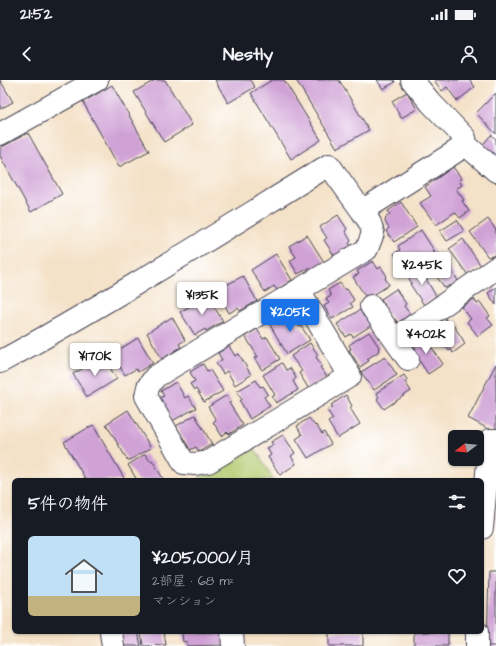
<!DOCTYPE html>
<html lang="ja">
<meta charset="utf-8">
<style>
:root{--surface:#171b24;--page:#20242c;--text:#f1f3f6;--muted:#9ea1a6;--line:#363941;--accent:#1a73e8}
body{margin:0;font-family:"Architects Daughter","Klee One",sans-serif;background:var(--page);color:var(--text);height:100vh;display:flex;flex-direction:column;font-size:15px;white-space:nowrap}
*{box-sizing:border-box;margin:0}
p{font-size:13px;color:var(--muted)}
.icon{flex:none;width:22px;height:22px;fill:none;stroke:currentColor;stroke-width:2;stroke-linecap:round;stroke-linejoin:round}
.map{position:relative;flex:1;overflow:hidden}
.details{position:absolute;left:12px;top:398px;width:472px;height:156px;display:flex;flex-direction:column;background:var(--surface);border-radius:6px;box-shadow:0 1px 3px #0004}
.details>*{flex:none}
.needle{width:26px;rotate:254deg}
.controls{position:absolute;left:448px;top:350px;display:grid;gap:8px}
.controls a{display:grid;place-items:center;width:36px;height:36px;border-radius:6px;background:var(--surface);box-shadow:0 1px 3px #0004;font-size:20px}
.price{position:absolute;translate:-50% -34px;padding:0 9px;border-radius:4px;background:#fff;color:#222;font-size:13px;line-height:26px;filter:drop-shadow(0 1px 2px #0008)}
.price::after{content:'';position:absolute;left:50%;top:24px;width:12px;height:9px;margin-left:-6px;background:inherit;clip-path:polygon(0 0,100% 0,50% 100%)}
.price.current{background:var(--accent);color:#fff}
ul{padding:0;list-style:none}
li{display:flex;align-items:center;gap:12px;height:100px;padding:0 16px}
li+li{border-top:1px solid var(--line)}
li span{display:grid;place-items:center;flex:none;width:112px;height:80px;border-radius:6px;color:#555}
li>.icon{margin-inline-start:auto}
span .icon{width:48px;height:48px;fill:#fffc;stroke-width:1}
li b{font-size:17px}
h2{display:flex;justify-content:space-between;align-items:center;height:48px;padding:0 16px;font-size:17px}
.status{display:flex;justify-content:space-between;align-items:center;height:28px;padding:0 20px;background:var(--surface);direction:ltr}
.status svg{height:11px;fill:currentColor}
header{display:flex;justify-content:space-between;align-items:center;height:52px;padding:0 16px;background:var(--surface);font-size:18px;font-weight:800}
.map>svg:first-child{display:block}
.green{fill:#b3ca6f;stroke:#6a7655}
.building{fill:#cfa1d5}
.lines{fill:none;stroke-linecap:round;stroke-linejoin:round}
.minor-casing{stroke:#423f50;stroke-width:24}
.minor{stroke:#fff;stroke-width:22}
</style>
<div class="status"><b>21:52</b><svg viewBox="0 0 49 12"><path d="M0 12V9h3v3zM5 12V6h3v6zM10 12V3h3v9zM15 12V0h3v12zM26 1h20v11H26zM47 4h2v5h-2z"/></svg></div>
<header><svg class="icon" aria-label="back" viewBox="0 0 24 24"><path d="M15 5l-7 7 7 7"/></svg>Nestly<svg class="icon" aria-label="person" viewBox="0 0 24 24"><circle cx="12" cy="8" r="4"/><path d="M4 21q1-7 8-7t8 7"/></svg></header>
<div class="map">
<svg width="496" height="566" viewBox="0 0 496 566">
<rect width="100%" height="100%" fill="#fff"/>
<filter id="ink" filterUnits="userSpaceOnUse"><feTurbulence type="fractalNoise" baseFrequency=".025" numOctaves="2"/><feDisplacementMap in="SourceGraphic" scale="8" xChannelSelector="R" yChannelSelector="G"/><feConvolveMatrix kernelMatrix="1 2 1 2 8 2 1 2 1" color-interpolation-filters="sRGB"/></filter>
<filter id="wash" filterUnits="userSpaceOnUse"><feTurbulence type="fractalNoise" baseFrequency=".012" numOctaves="4" result="noise"/><feDisplacementMap in="SourceGraphic" scale="16" xChannelSelector="R" yChannelSelector="G"/><feGaussianBlur stdDeviation="0.9" result="paint"/><feColorMatrix in="noise" values="0 0 0 0 0 0 0 0 0 0 0 0 0 0 0 0 0 1.4 0 .05"/><feComposite in="paint" operator="in"/></filter>
<g filter="url(#wash)">
<rect width="100%" height="100%" fill="#f4e2c8"/>
<!-- green -->
<path class="green" d="M254,367L274,400H196Z"/>
<g id="blocks">
<!-- building -->
<path class="building" d="M0,0L13,22L0,29Z
M155,0H165L192,45L164,62L134,12Z
M215,0H251L255,7L228,23Z
M272,0H284L321,60L291,79L251,13Z
M296,0H339L369,50L337,68Z
M377,0H394L395,2L383,9Z
M434,0H470L475,7L457,21L447,7L442,11Z
M112,5L149,71L119,87L83,22Z
M407,12L417,29L401,38L392,21Z
M496,13V54L476,33Z
M28,53L62,114L31,132L0,76V68Z
M491,55L496,59V76L493,74L490,78L480,68Z
M453,87L462,99L459,100L462,105L456,109L464,120L462,121L469,131L460,138L455,132L436,145L420,123L431,116L425,107Z
M401,122L417,147L394,162L386,151L389,148L385,142L386,137L390,134L388,131Z
M338,135L347,149L345,151L351,161L349,163L351,166L335,177L324,160L327,158L320,147Z
M488,139L496,150V175L488,177L470,152Z
M457,140L464,151L447,161L440,151Z
M421,150L435,172L406,192L394,174L400,170L398,166Z
M307,155L324,182L311,190L309,188L298,194L290,181L296,177L289,166Z
M463,159L481,186L468,195L449,169Z
M439,173L459,202L452,207L450,205L445,208L426,182Z
M276,174L292,200L277,210L274,206L265,212L251,190Z
M373,181L378,189L381,187L387,196L385,198L389,205L367,219L353,197L359,194L357,191Z
M419,187L436,216L424,225L410,204L412,203L409,199L412,197L409,193Z
M243,196L257,221L240,231L238,228L229,233L217,210Z
M340,203L345,210L347,209L354,220L350,223L353,227L332,239L324,226L329,223L326,219L331,216L328,210Z
M496,207V225L488,213Z
M396,209L406,224L404,226L410,234L398,243L395,239L393,240L383,227L385,225L381,219Z
M207,216L223,241L206,251L205,249L195,255L180,232Z
M474,219L477,224L480,222L490,236L487,238L493,245L478,256L467,242L471,239L462,227Z
M360,230L364,237L368,234L372,245L353,257L351,254L346,257L337,244Z
M290,233L299,247L301,246L310,260L287,274L270,245Z
M172,237L185,260L179,264L181,267L162,279L147,253Z
M444,237L449,245L452,243L462,258L465,264L453,273L451,269L449,271L436,253L439,251L434,245Z
M257,249L263,259L267,257L280,279L262,290L254,278L258,277L245,256Z
M369,252L379,267L378,272L367,279L369,281L360,287L349,270L351,269L349,265Z
M421,255L429,268H432L443,284L428,294L413,271L416,269L414,266L415,264L413,261Z
M138,258L153,283L138,292L136,289L125,295L112,274Z
M310,263L318,275L316,277L322,286L320,287L327,297L309,309L299,293L302,291L291,276Z
M229,266L235,276L239,274L251,295L235,305L227,291L223,294L216,283L222,280L218,273Z
M103,277L117,299L87,317L73,294Z
M385,277L397,295L374,310L361,292Z
M282,283L286,290L290,288L296,298L293,301L298,310L276,323L272,317L275,315L263,295Z
M203,284L207,291L210,290L223,311L204,322L196,309L194,310L190,304L195,301L190,292Z
M496,284V349L494,352L468,338Z
M404,295L408,301L405,302L411,311L384,329L377,319L379,317L376,313Z
M256,300L260,307L263,306L268,314L264,317L270,326L250,339L240,321L242,320L237,311Z
M176,302L185,318L188,316L196,328L172,341L159,318L164,316L161,311Z
M227,315L231,322L229,323L243,345L229,354L227,352L222,356L213,342L216,340L208,327Z
M346,315L352,326L350,328L360,344L338,358L328,342L333,339L327,330L333,327L331,325Z
M128,330L151,368L128,381L106,344Z
M195,335L212,364L199,372L196,367L190,370L176,346Z
M309,338L315,346L316,345L322,354L324,352L331,364L308,378L296,359L302,355L297,346Z
M93,345L124,398L121,400H86L64,362Z
M283,355L295,373L291,376L296,384L280,395L268,377L271,375L267,368L273,365L271,362Z
M145,374L150,381L152,380L164,400H137L128,385Z
M489,492H496V566H487Z
M121,552H138L141,566H123Z
M141,552H164L166,565L143,566Z
M182,552H224L226,565L187,566V561L183,562Z
M329,552H363V566H329Z
M414,552H448V566H414Z"/>
</g>
</g>
<g filter="url(#ink)">
<use href="#blocks" fill-opacity="0" stroke="#423f50" stroke-width="1"/>
<g class="lines">
<defs>
<path id="minor" d="M412,0L431,23L465,58L466,65
M0,54L97,0
M299,210L155,297L148,307L146,316L184,383L195,384L208,382L350,296L299,210L367,169L373,153L370,143L362,131
M371,226L408,279
M395,259L496,188
M0,282C112,221 220,152 329,85L362,131L466,65L496,91
M482,448L490,360H496
M111,552L113,566
M232,552L233,566
M477,566V552"/>
</defs>
<!-- minor casing -->
<use href="#minor" class="minor-casing"/>
<!-- minor -->
<use href="#minor" class="minor"/>
</g>
</g>
</svg>
<div class="controls">
<a><svg class="needle" viewBox="-14 -14 28 28"><path d="M0-13l5 13h-10z" fill="#e53935"/><path d="M0 13l5-13h-10z" fill="#9ea1a6"/></svg></a>
</div>
<b class="price" style="left:422px;top:206px">¥245K</b>
<b class="price" style="left:202px;top:236px">¥135K</b>
<b class="price current" style="left:290px;top:253px">¥205K</b>
<b class="price" style="left:426px;top:275px">¥402K</b>
<b class="price" style="left:95px;top:297px">¥170K</b>
<section class="details">
<h2>5件の物件<svg class="icon" aria-label="filters" viewBox="0 0 24 24"><path d="M4 7h16M4 17h16"/><circle cx="9" cy="7" r="2"/><circle cx="15" cy="17" r="2"/></svg></h2>
<ul>
<li><span style="background:linear-gradient(#bfe0f5 75%,#c2b280 0)"><svg class="icon" aria-label="home" viewBox="0 0 24 24"><path d="M3 11l9-7 9 7M6 9v11h12V9"/></svg></span><div><b>¥205,000/月</b><p>2部屋 · 68 m²</p><p>マンション</p></div><svg class="icon" aria-label="heart" viewBox="0 0 24 24"><path d="M12 20l-8-8c-3-5 5-10 8-4 3-6 11-1 8 4z"/></svg></li>
</ul>
</section>
</div>
